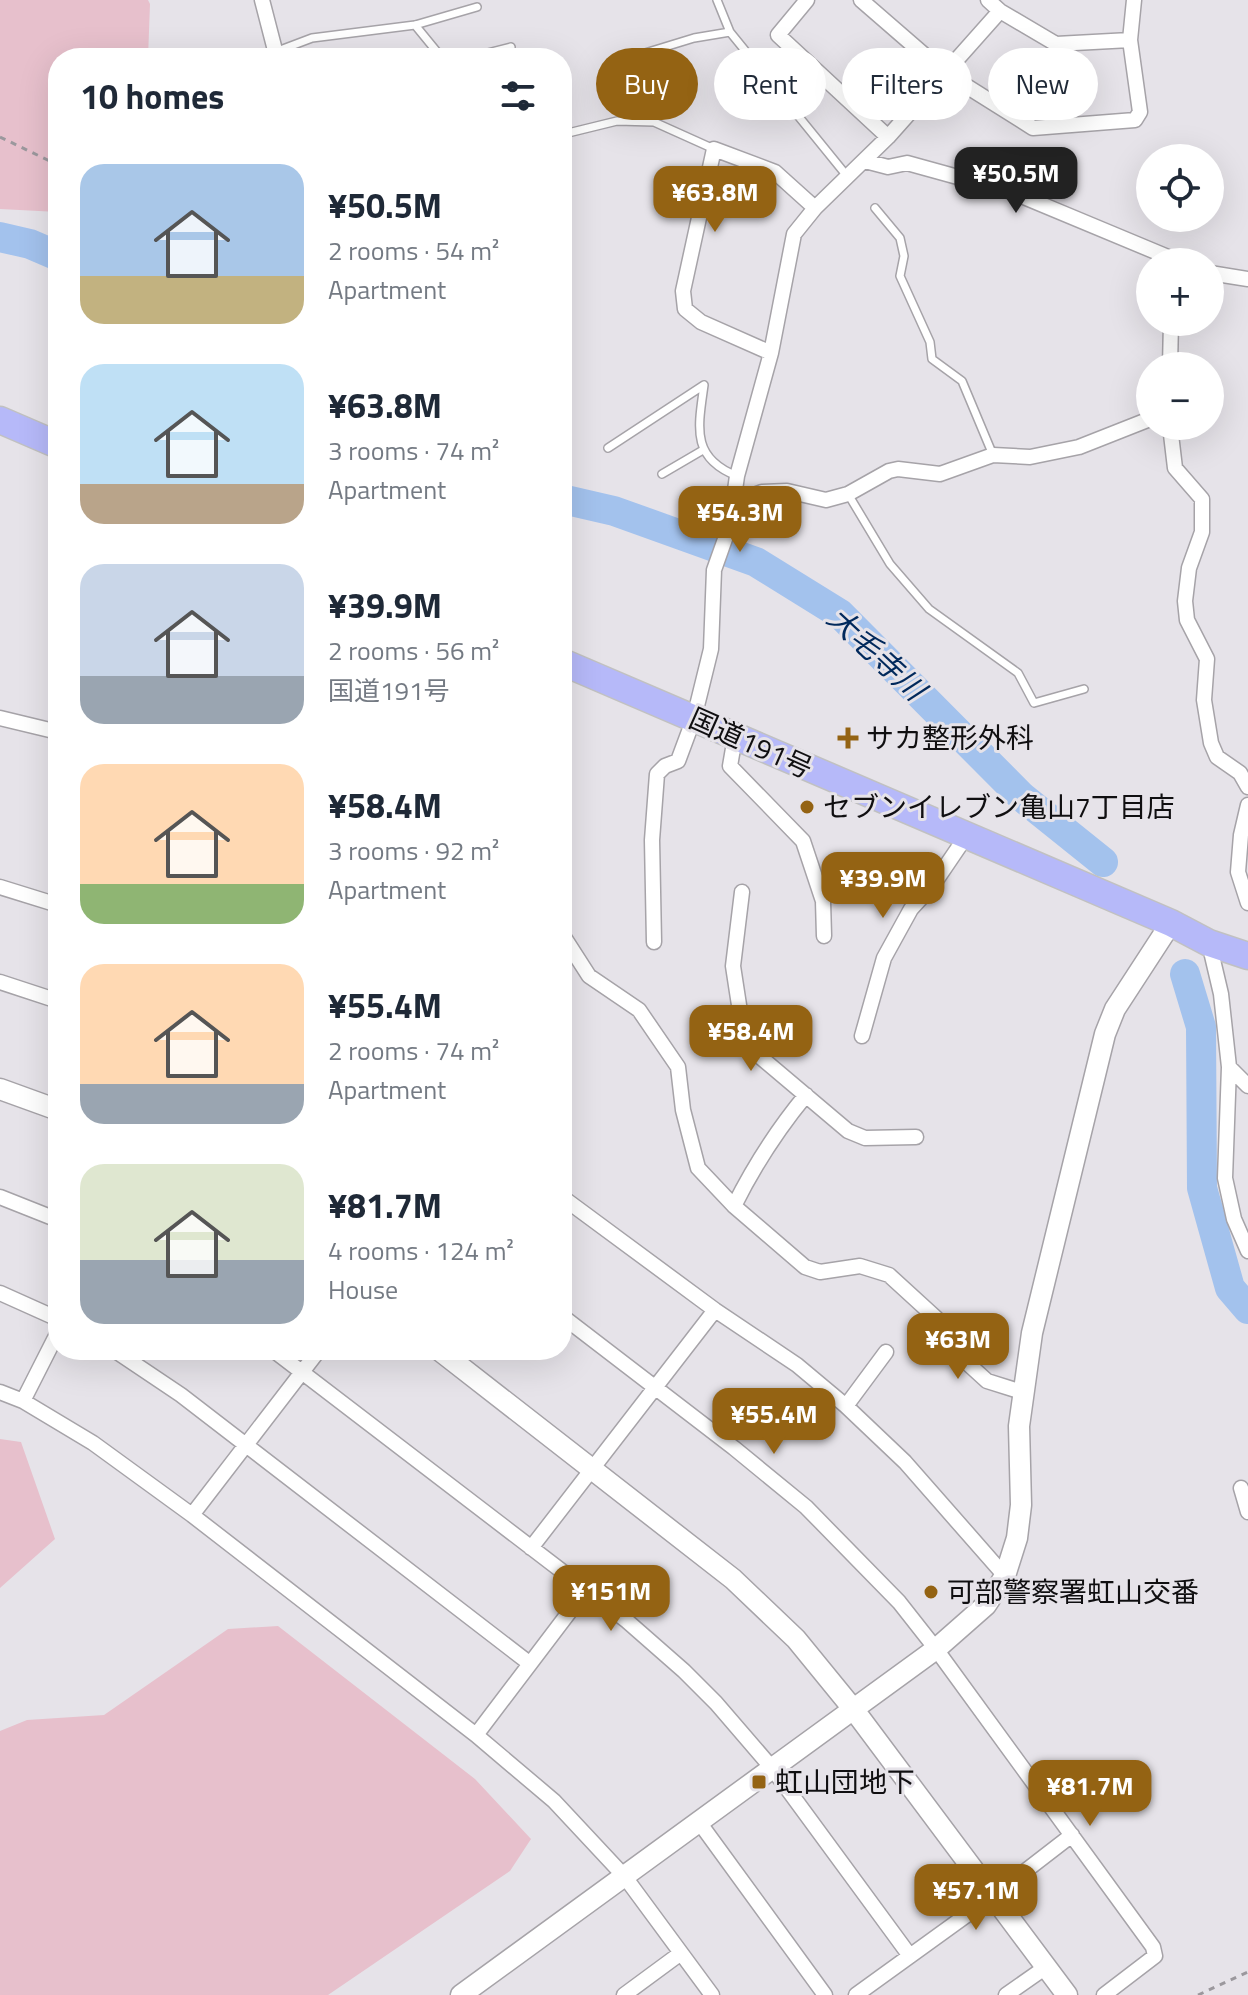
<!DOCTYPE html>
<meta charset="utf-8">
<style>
:root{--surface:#fff;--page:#f6f6f7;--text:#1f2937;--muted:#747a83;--accent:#946313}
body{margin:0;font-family:"Titillium Web","Noto Sans JP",sans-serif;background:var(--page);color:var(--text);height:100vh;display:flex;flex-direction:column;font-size:30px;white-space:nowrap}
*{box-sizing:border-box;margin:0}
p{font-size:26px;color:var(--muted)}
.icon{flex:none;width:44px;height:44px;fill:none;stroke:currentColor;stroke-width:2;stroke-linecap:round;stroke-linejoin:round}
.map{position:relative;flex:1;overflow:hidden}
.drawer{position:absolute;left:48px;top:48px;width:524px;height:1312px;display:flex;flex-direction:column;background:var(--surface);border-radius:32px;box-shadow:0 8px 32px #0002}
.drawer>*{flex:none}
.banner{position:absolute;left:596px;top:48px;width:532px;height:72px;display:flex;gap:16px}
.controls{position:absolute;left:1136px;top:144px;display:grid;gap:16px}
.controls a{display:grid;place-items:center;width:88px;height:88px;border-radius:50%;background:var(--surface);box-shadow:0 8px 32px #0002;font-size:40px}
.price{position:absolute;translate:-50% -68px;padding:0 18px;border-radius:16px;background:var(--accent);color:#fff;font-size:26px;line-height:52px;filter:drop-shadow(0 2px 4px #0008)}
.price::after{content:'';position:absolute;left:50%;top:48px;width:24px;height:18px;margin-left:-12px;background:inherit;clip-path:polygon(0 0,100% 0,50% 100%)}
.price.on{background:#222;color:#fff}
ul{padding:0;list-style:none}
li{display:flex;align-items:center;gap:24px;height:200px;padding:0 32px}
li span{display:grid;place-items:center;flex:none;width:224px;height:160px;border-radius:24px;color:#555}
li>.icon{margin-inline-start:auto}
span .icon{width:96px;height:96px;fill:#fffc;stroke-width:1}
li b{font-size:34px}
h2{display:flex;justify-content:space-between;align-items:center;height:96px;padding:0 32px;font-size:34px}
.pill{padding:0 28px;border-radius:36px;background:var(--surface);box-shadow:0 8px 32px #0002;font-size:28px;line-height:72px}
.pill.on{background:var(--accent);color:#fff}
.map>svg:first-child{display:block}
.green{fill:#e7c0cc}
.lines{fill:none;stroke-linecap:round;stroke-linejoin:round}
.river{stroke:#a3c2ed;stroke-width:30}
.lane-casing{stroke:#a6a3a8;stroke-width:10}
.street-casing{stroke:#a6a3a8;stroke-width:17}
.secondary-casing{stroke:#a6a3a8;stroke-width:23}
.highway-casing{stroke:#c1c1c1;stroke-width:29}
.path{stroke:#9b989d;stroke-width:3;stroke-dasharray:6 6;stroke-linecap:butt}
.lane{stroke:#fff;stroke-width:7}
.street{stroke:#fff;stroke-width:14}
.secondary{stroke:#fff;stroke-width:20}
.highway{stroke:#b6b9f9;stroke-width:26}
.poi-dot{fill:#946313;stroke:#e6e3e9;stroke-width:3}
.labels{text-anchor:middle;stroke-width:6;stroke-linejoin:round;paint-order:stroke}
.poi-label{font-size:28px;fill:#100f11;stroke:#e6e3e9;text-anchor:start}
.street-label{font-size:28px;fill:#100f11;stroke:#e6e3e9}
.water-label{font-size:30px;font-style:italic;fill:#01295c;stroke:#e6e3e9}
</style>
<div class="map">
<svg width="1248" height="1995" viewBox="0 0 1248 1995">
<rect width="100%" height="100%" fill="#e6e3e9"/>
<!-- green -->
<path class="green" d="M0,0H148L150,4L148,58H58V212L0,209Z
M0,1439L21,1442L55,1539L0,1588Z
M278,1626L475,1779L531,1839L510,1871L328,1995H0V1731L27,1720L104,1715L228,1629Z"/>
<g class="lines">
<!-- river -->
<path class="river" d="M0,237L30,244L58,256
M562,499L614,511L756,562L840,614L1022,797L1103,862
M1185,974L1201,1027L1202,1188L1230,1288L1248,1309"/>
<defs>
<path id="lane" d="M717,0L730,32L847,176
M415,25L442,58
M275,52L312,38L415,25L477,7
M645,53L694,38L730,32
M468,58L511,47
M564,134L617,121L654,122L714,149
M875,208L900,238L904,256L900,276L930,342L932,359L962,381L993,455
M608,448L704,385C698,428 691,458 737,476
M662,474L703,450
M848,494L890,564L929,609L1018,673L1034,703L1084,689"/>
<path id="street" d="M262,0L277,58
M807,0L778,35L888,137
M861,0L944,72L1033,128L1135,120L1140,112L1130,40L1134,0
M988,0L1000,11L1056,44L1130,40
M865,161L888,167L907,163L1012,192L1180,262
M1210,273L1248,279
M771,353L701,322L685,309L683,291L714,149L775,172L815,208
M1170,366L1171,322
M1170,426L1175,468L1202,499V532L1189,568L1185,601L1187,620L1207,659L1204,700L1211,743L1217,757L1240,773L1248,787
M731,520L743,521L754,495L762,492L787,491L826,500L848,494L889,471L898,469L940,474L993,455L1030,457L1079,447L1150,419
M0,718L58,732
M735,737L730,766L803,841L823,901L824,936
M1248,805L1241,835L1238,872L1248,903
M0,887L58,905
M742,892L733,966L745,1044L848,1131L865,1138L916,1137
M562,934L589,976L639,1010L678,1067L683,1110L698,1168L734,1206L805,1267L820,1272L860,1266L889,1275L936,1318L953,1350L987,1381L1022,1392
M654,942L652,840L657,774L665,766L678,761L694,718L711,649L714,570L730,525L737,476L771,353L794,234L815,208L888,137L1000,11
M1209,943L1221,994L1229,1067L1248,1086
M0,982L58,1001
M862,1036L884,958L911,909L933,885L967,835
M1229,1067L1225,1178L1234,1219L1248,1251
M0,1197L58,1220
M562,1197L715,1310L797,1365L846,1406L905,1462L1005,1576
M734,1206C754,1166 777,1130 806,1095
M0,1293L58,1319
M562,1316L734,1448L806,1507L899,1602L936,1649L1153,1947L1155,1956L1104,1995
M114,1350L181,1395L529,1663
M273,1350L627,1621L684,1671L716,1703L772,1768L910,1956
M0,1392L23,1401L93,1443L192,1515L476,1735L554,1801L625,1877L712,1995
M23,1401L58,1332
M846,1406L886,1352
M1241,1488L1248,1512
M192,1515L319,1350
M531,1548L715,1310
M476,1735L586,1590
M699,1822L825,1995
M624,1995L681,1953
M856,1995L993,1896L1072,1835
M1006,1995L1046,1967"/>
<path id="secondary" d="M0,1089L58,1110
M439,1350L733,1579L796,1639L854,1710L1067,1995
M461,1995L936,1649L986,1605L1005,1576L1017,1538L1021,1505L1019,1426L1032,1333L1105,1034L1115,1009L1171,923"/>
<path id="highway" d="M0,420L58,445
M562,662L1171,923L1209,943L1248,956"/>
</defs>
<!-- lane casing -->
<use href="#lane" class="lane-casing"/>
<!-- street casing -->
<use href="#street" class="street-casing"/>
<!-- secondary casing -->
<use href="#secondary" class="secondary-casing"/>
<!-- highway casing -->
<use href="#highway" class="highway-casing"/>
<!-- path -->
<path class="path" d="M0,137L58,165
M1198,1995L1248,1972"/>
<!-- lane -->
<use href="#lane" class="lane"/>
<!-- street -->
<use href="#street" class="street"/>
<!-- secondary -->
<use href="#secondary" class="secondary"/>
<!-- highway -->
<use href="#highway" class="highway"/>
</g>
<!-- markers -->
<g class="poi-dot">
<path d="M844 726h8v8h8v8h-8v8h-8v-8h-8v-8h8z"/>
<circle cx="807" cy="807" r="8"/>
<circle cx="931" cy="1592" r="8"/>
<rect x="751" y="1774" width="16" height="16" rx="4"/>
</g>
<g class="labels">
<!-- poi labels -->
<g class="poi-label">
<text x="866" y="748">サカ整形外科</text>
<text x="823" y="817">セブンイレブン亀山7丁目店</text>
<text x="947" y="1602">可部警察署虹山交番</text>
<text x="775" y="1792">虹山団地下</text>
</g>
<!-- street labels -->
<g class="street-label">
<text transform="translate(751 743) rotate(24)" y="10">国道191号</text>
</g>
<!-- water labels -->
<g class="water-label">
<text transform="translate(876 654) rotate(43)" y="10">大毛寺川</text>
</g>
</g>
</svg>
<div class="controls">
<a><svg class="icon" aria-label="locate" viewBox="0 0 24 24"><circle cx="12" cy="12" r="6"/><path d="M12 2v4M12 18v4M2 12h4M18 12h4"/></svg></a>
<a>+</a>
<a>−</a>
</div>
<b class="price on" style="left:1016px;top:215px">¥50.5M</b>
<b class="price" style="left:715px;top:234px">¥63.8M</b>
<b class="price" style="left:740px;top:554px">¥54.3M</b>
<b class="price" style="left:883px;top:920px">¥39.9M</b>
<b class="price" style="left:751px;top:1073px">¥58.4M</b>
<b class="price" style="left:958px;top:1381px">¥63M</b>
<b class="price" style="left:774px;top:1456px">¥55.4M</b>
<b class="price" style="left:611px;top:1633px">¥151M</b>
<b class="price" style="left:1090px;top:1828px">¥81.7M</b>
<b class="price" style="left:976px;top:1932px">¥57.1M</b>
<div class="banner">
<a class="pill on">Buy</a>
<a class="pill">Rent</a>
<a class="pill">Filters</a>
<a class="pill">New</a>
</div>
<section class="drawer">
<h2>10 homes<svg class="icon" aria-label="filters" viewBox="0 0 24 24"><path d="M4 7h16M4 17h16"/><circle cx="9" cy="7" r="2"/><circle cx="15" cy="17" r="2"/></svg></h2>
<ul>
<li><span style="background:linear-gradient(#a9c7e8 70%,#c2b280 0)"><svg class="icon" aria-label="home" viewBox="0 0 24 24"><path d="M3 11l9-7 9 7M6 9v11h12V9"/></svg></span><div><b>¥50.5M</b><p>2 rooms · 54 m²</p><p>Apartment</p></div></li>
<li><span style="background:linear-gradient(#bfe0f5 75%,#b9a48a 0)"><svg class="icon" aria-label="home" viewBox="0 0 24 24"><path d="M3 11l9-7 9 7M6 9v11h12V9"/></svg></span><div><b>¥63.8M</b><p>3 rooms · 74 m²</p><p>Apartment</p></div></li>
<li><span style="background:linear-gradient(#c9d6e8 70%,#9aa5b1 0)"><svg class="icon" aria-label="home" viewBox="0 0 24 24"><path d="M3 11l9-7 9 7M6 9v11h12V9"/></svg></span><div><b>¥39.9M</b><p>2 rooms · 56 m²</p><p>国道191号</p></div></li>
<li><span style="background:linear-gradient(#ffd9b3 75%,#8fb573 0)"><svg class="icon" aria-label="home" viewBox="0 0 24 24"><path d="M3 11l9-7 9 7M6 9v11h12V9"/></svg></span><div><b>¥58.4M</b><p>3 rooms · 92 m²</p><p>Apartment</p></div></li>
<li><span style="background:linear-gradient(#ffd9b3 75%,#9aa5b1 0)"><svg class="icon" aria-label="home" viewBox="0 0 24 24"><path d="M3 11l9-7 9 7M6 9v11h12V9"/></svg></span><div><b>¥55.4M</b><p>2 rooms · 74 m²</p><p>Apartment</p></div></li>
<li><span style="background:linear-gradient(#dfe7d0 60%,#9aa5b1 0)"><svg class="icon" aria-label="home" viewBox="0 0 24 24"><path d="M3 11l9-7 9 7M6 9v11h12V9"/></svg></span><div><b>¥81.7M</b><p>4 rooms · 124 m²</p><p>House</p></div></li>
</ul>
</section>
</div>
